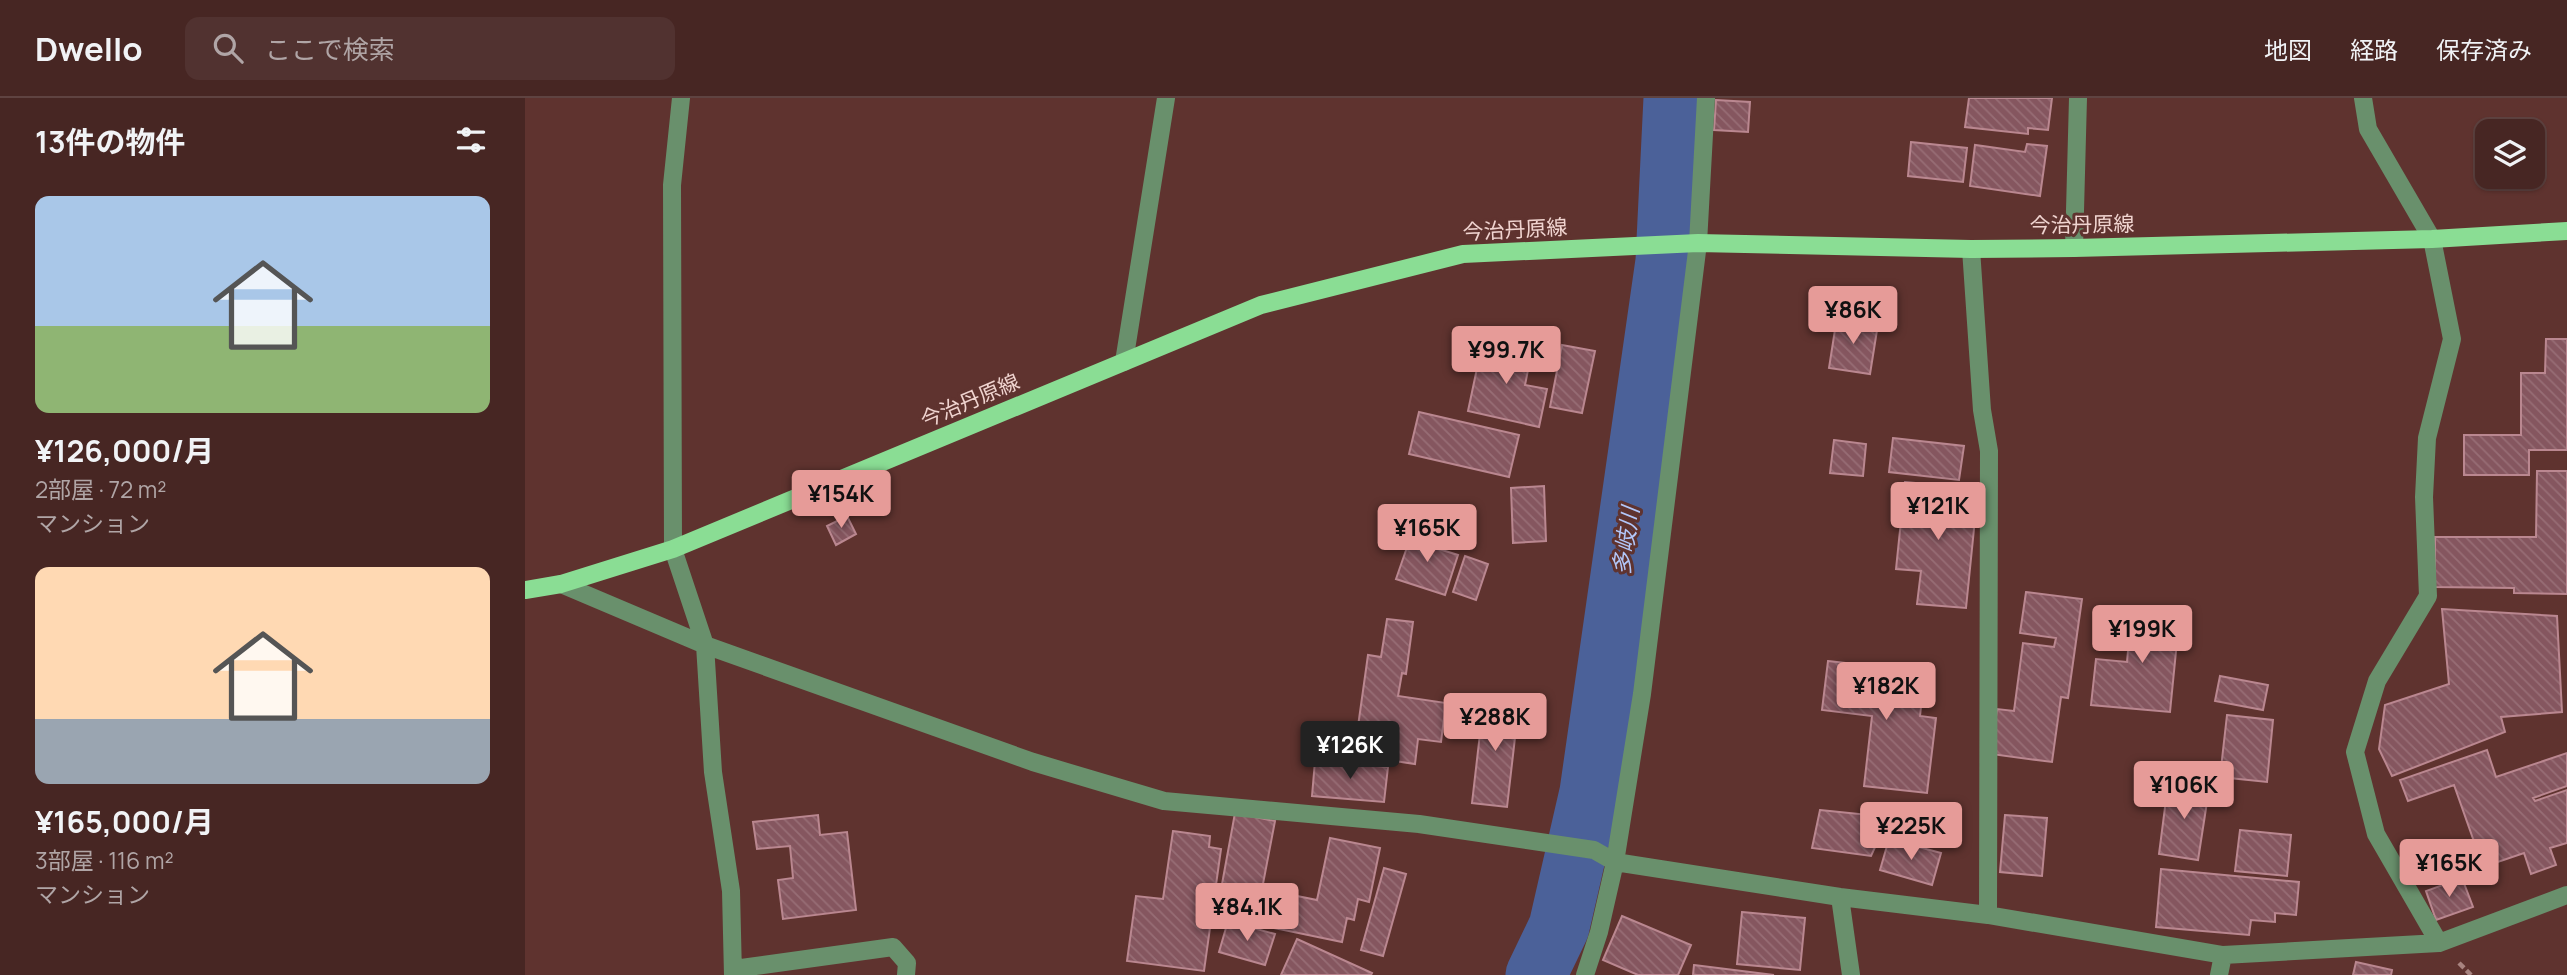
<!DOCTYPE html>
<html lang="ja">
<meta charset="utf-8">
<style>
:root{--surface:#472623;--page:#513230;--text:#f1f3f6;--muted:#b0a5a6;--line:#5f4341;--accent:#e69b98}
body{margin:0;font-family:Manrope,"Noto Sans JP",sans-serif;background:var(--page);color:var(--text);height:100vh;display:flex;flex-direction:column;font-size:26px;white-space:nowrap}
*{box-sizing:border-box;margin:0}
p{font-size:23px;color:var(--muted)}
.icon{flex:none;width:38px;height:38px;fill:none;stroke:currentColor;stroke-width:2;stroke-linecap:round;stroke-linejoin:round}
.map{position:relative;flex:1;overflow:hidden}
.sheet{display:flex;flex-direction:column;background:var(--surface);width:525px}
.sheet>*{flex:none}
.controls{position:absolute;left:1950px;top:21px;display:grid;gap:14px}
.controls a{display:grid;place-items:center;width:70px;height:70px;border-radius:14px;background:var(--surface);box-shadow:0 2px 5px #0004,0 0 0 2px var(--line);font-size:35px}
.price{position:absolute;translate:-50% -60px;padding:0 16px;border-radius:7px;background:var(--accent);color:#111;font-size:23px;line-height:46px;filter:drop-shadow(0 2px 4px #0008)}
.price::after{content:'';position:absolute;left:50%;top:42px;width:21px;height:16px;margin-left:-10px;background:inherit;clip-path:polygon(0 0,100% 0,50% 100%)}
.price.selected{background:#222;color:#fff}
ul{padding:0;list-style:none}
li{display:grid;align-content:center;gap:14px;height:371px;padding:0 35px}
li span{display:grid;place-items:center;height:217px;border-radius:14px;color:#555}
li>.icon{margin-inline-start:auto}
span .icon{width:126px;height:126px;fill:#fffc;stroke-width:1}
li b{font-size:30px}
h2{display:flex;justify-content:space-between;align-items:center;height:84px;padding:0 35px;font-size:30px}
header{display:flex;align-items:center;gap:42px;box-sizing:border-box;height:98px;padding:0 35px;background:var(--surface);border-bottom:2px solid var(--line)}
header strong{font-size:33px}
nav{display:flex;gap:38px;margin-inline-start:auto;font-size:24px}
.search{width:490px;height:63px;background:var(--page);display:flex;align-items:center;gap:18px;box-sizing:border-box;padding:0 24px;border-radius:14px;color:var(--muted);font-size:26px}
main{display:flex;flex:1;min-height:0}
.map>svg:first-child{display:block}
.lines{fill:none;stroke-linecap:round;stroke-linejoin:round}
.river{stroke:#4b6199;stroke-width:61}
.building{fill:url(#building-back-hatch);stroke:#ba8790;stroke-width:2}
.path{stroke:#a88480;stroke-width:4.5;stroke-dasharray:7 3.5;stroke-linecap:butt}
.minor{stroke:#69906c;stroke-width:18}
.major{stroke:#8add94;stroke-width:18}
.labels{text-anchor:middle;stroke-width:6;stroke-linejoin:round;paint-order:stroke}
.street-label{font-size:21px;fill:#f0d4d0;stroke:#5f332f}
.water-label{font-size:23px;font-style:italic;fill:#b2c7f9;stroke:#5f332f}
</style>
<header>
<strong>Dwello</strong>
<div class="search"><svg class="icon" aria-label="search" viewBox="0 0 24 24"><circle cx="10" cy="10" r="6"/><path d="M15 15l6 6"/></svg>ここで検索</div>
<nav><a>地図</a><a>経路</a><a>保存済み</a></nav>
</header>
<main>
<section class="sheet">
<h2>13件の物件<svg class="icon" aria-label="filters" viewBox="0 0 24 24"><path d="M4 7h16M4 17h16"/><circle cx="9" cy="7" r="2"/><circle cx="15" cy="17" r="2"/></svg></h2>
<ul>
<li><span style="background:linear-gradient(#a9c7e8 60%,#8fb573 0)"><svg class="icon" aria-label="home" viewBox="0 0 24 24"><path d="M3 11l9-7 9 7M6 9v11h12V9"/></svg></span><div><b>¥126,000/月</b><p>2部屋 · 72 m²</p><p>マンション</p></div></li>
<li><span style="background:linear-gradient(#ffd9b3 70%,#9aa5b1 0)"><svg class="icon" aria-label="home" viewBox="0 0 24 24"><path d="M3 11l9-7 9 7M6 9v11h12V9"/></svg></span><div><b>¥165,000/月</b><p>3部屋 · 116 m²</p><p>マンション</p></div></li>
</ul>
</section>
<div class="map">
<svg width="2042" height="877" viewBox="0 0 2042 877">
<defs>
<pattern id="building-back-hatch" width="6" height="6" patternUnits="userSpaceOnUse" patternTransform="scale(1.75)"><rect width="6" height="6" fill="#85565f"/><path d="M-1 5l2 2M0 0l6 6M5-1l2 2" fill="none" stroke="#976d75"/></pattern>
</defs>
<rect width="100%" height="100%" fill="#5f332f"/>
<g class="lines">
<!-- river -->
<path class="river" d="M1011,877L1034,829L1065,694L1141,163L1149,0"/>
</g>
<!-- building -->
<path class="building" d="M1444,0H1527L1523,32L1503,30V36L1440,29Z
M1191,2L1225,4L1223,34L1189,32Z
M1386,44L1442,50L1438,84L1383,78Z
M1502,46L1522,48L1515,98L1445,88L1450,47L1500,54Z
M1312,219L1353,226L1345,276L1304,270Z
M1012,239L1034,243L1030,267L1008,263Z
M2021,241H2042V352H2004V377H1939V337H1996V275H2020Z
M958,242L1007,252L1000,287L1022,291L1014,329L943,313Z
M1037,247L1070,253L1057,315L1025,309Z
M894,314L994,337L984,379L884,356Z
M1368,340L1439,348L1434,382L1364,374Z
M1309,342L1341,346L1338,378L1305,375Z
M2012,373H2042V496L1989,495V490L1910,489V439H2011Z
M1380,384L1444,390L1442,410L1451,411L1441,510L1392,506L1396,473L1371,471Z
M1019,388L1021,443L988,445L986,390Z
M322,418L331,436L311,447L302,428Z
M888,432L917,442L914,451L933,457L920,497L871,481Z
M940,458L963,466L951,502L928,494Z
M1501,494L1557,501L1543,600L1536,599L1527,664L1466,656L1472,611L1489,613L1498,545L1529,549L1531,540L1495,535Z
M1607,508L1655,513L1645,614L1566,607L1571,561L1602,564Z
M1917,511L2032,518L2037,614L1976,619L1980,634L1867,678L1854,651L1860,607L1924,586Z
M862,521L888,524L881,576L877,575L873,598L921,605L916,644L893,641L890,666L829,657L843,557L856,559Z
M1303,563L1400,574L1395,618L1411,620L1402,695L1339,688L1347,618L1297,612Z
M1695,578L1743,587L1738,612L1690,603Z
M959,601L994,605L982,709L947,705Z
M1702,617L1748,622L1742,684L1695,679Z
M1962,652L1971,679L2042,655V688L2008,700L2010,703L2042,692V745L2025,750L2031,767L2006,776L1999,755L1958,769L1929,687L1883,703L1875,682Z
M790,663L863,669L859,704L787,698Z
M1643,686L1684,691L1673,762L1634,756Z
M1295,712L1364,719L1346,758L1287,750Z
M710,715L750,723L733,812L757,816L754,831L691,819Z
M293,717L295,737L322,734L331,812L258,821L253,782L268,780L265,748L232,751L228,724Z
M1480,717L1522,720L1517,778L1475,774Z
M1715,732L1766,737L1762,778L1710,773Z
M648,733L685,738L684,749L696,751L679,873L602,863L611,798L638,801Z
M805,740L855,750L844,804L833,801L829,822L822,820L817,844L754,831L762,796L792,802Z
M1364,741L1416,755L1407,787L1355,772Z
M859,770L881,776L858,858L836,852Z
M1636,771L1774,784L1771,817L1750,815V824L1726,822L1724,837L1631,829Z
M1937,780L1948,809L1911,822L1901,793Z
M1217,814L1280,820L1275,872L1212,866Z
M1097,818L1166,847L1153,877H1113L1078,862Z
M703,823L750,836L740,867L694,854Z
M772,841L847,875L846,877H756Z
M1831,864L1867,872L1866,877H1828Z
M1169,867L1249,877H1168Z"/>
<g class="lines">
<!-- path -->
<path class="path" d="M1934,865L1946,877"/>
<!-- minor -->
<path class="minor" d="M156,0L147,87L148,451L180,547L188,674L206,793L208,877
M1838,0L1843,31L1907,141L1927,241L1902,340L1899,399L1903,498L1852,583L1830,654L1851,736L1914,845
M1549,150L1553,0
M1446,151L1457,312L1464,353L1463,817
M599,264L641,0
M36,486L180,547L508,664L639,703L894,726L1069,752L1090,764L1315,799L1463,817L1698,857L1914,845L2042,797
M1315,799L1326,877
M209,871L368,849L382,865L381,877
M1060,877L1074,834L1090,764L1117,596L1173,145L1181,0
M1694,877L1698,857"/>
<!-- major -->
<path class="major" d="M0,492L36,486L148,451L736,207L938,156L1173,145L1446,151L1549,150L1907,141L2042,133"/>
</g>
<g class="labels">
<!-- street labels -->
<g class="street-label">
<text transform="translate(1557 127) rotate(-1)" y="7">今治丹原線</text>
<text transform="translate(990 132) rotate(-3)" y="7">今治丹原線</text>
<text transform="translate(445 303) rotate(-23)" y="7">今治丹原線</text>
</g>
<!-- water labels -->
<g class="water-label">
<text transform="translate(1101 443) rotate(-82)" y="8">多岐川</text>
</g>
</g>
</svg>
<div class="controls">
<a><svg class="icon" aria-label="layers" viewBox="0 0 24 24"><path d="M12 4l9 5-9 5-9-5zM3 14l9 5 9-5"/></svg></a>
</div>
<b class="price" style="left:1328px;top:248px">¥86K</b>
<b class="price" style="left:981px;top:288px">¥99.7K</b>
<b class="price" style="left:316px;top:432px">¥154K</b>
<b class="price" style="left:1413px;top:444px">¥121K</b>
<b class="price" style="left:902px;top:466px">¥165K</b>
<b class="price" style="left:1617px;top:567px">¥199K</b>
<b class="price" style="left:1361px;top:624px">¥182K</b>
<b class="price" style="left:970px;top:655px">¥288K</b>
<b class="price selected" style="left:825px;top:683px">¥126K</b>
<b class="price" style="left:1659px;top:723px">¥106K</b>
<b class="price" style="left:1386px;top:764px">¥225K</b>
<b class="price" style="left:1924px;top:801px">¥165K</b>
<b class="price" style="left:722px;top:845px">¥84.1K</b>
</div>
</main>
